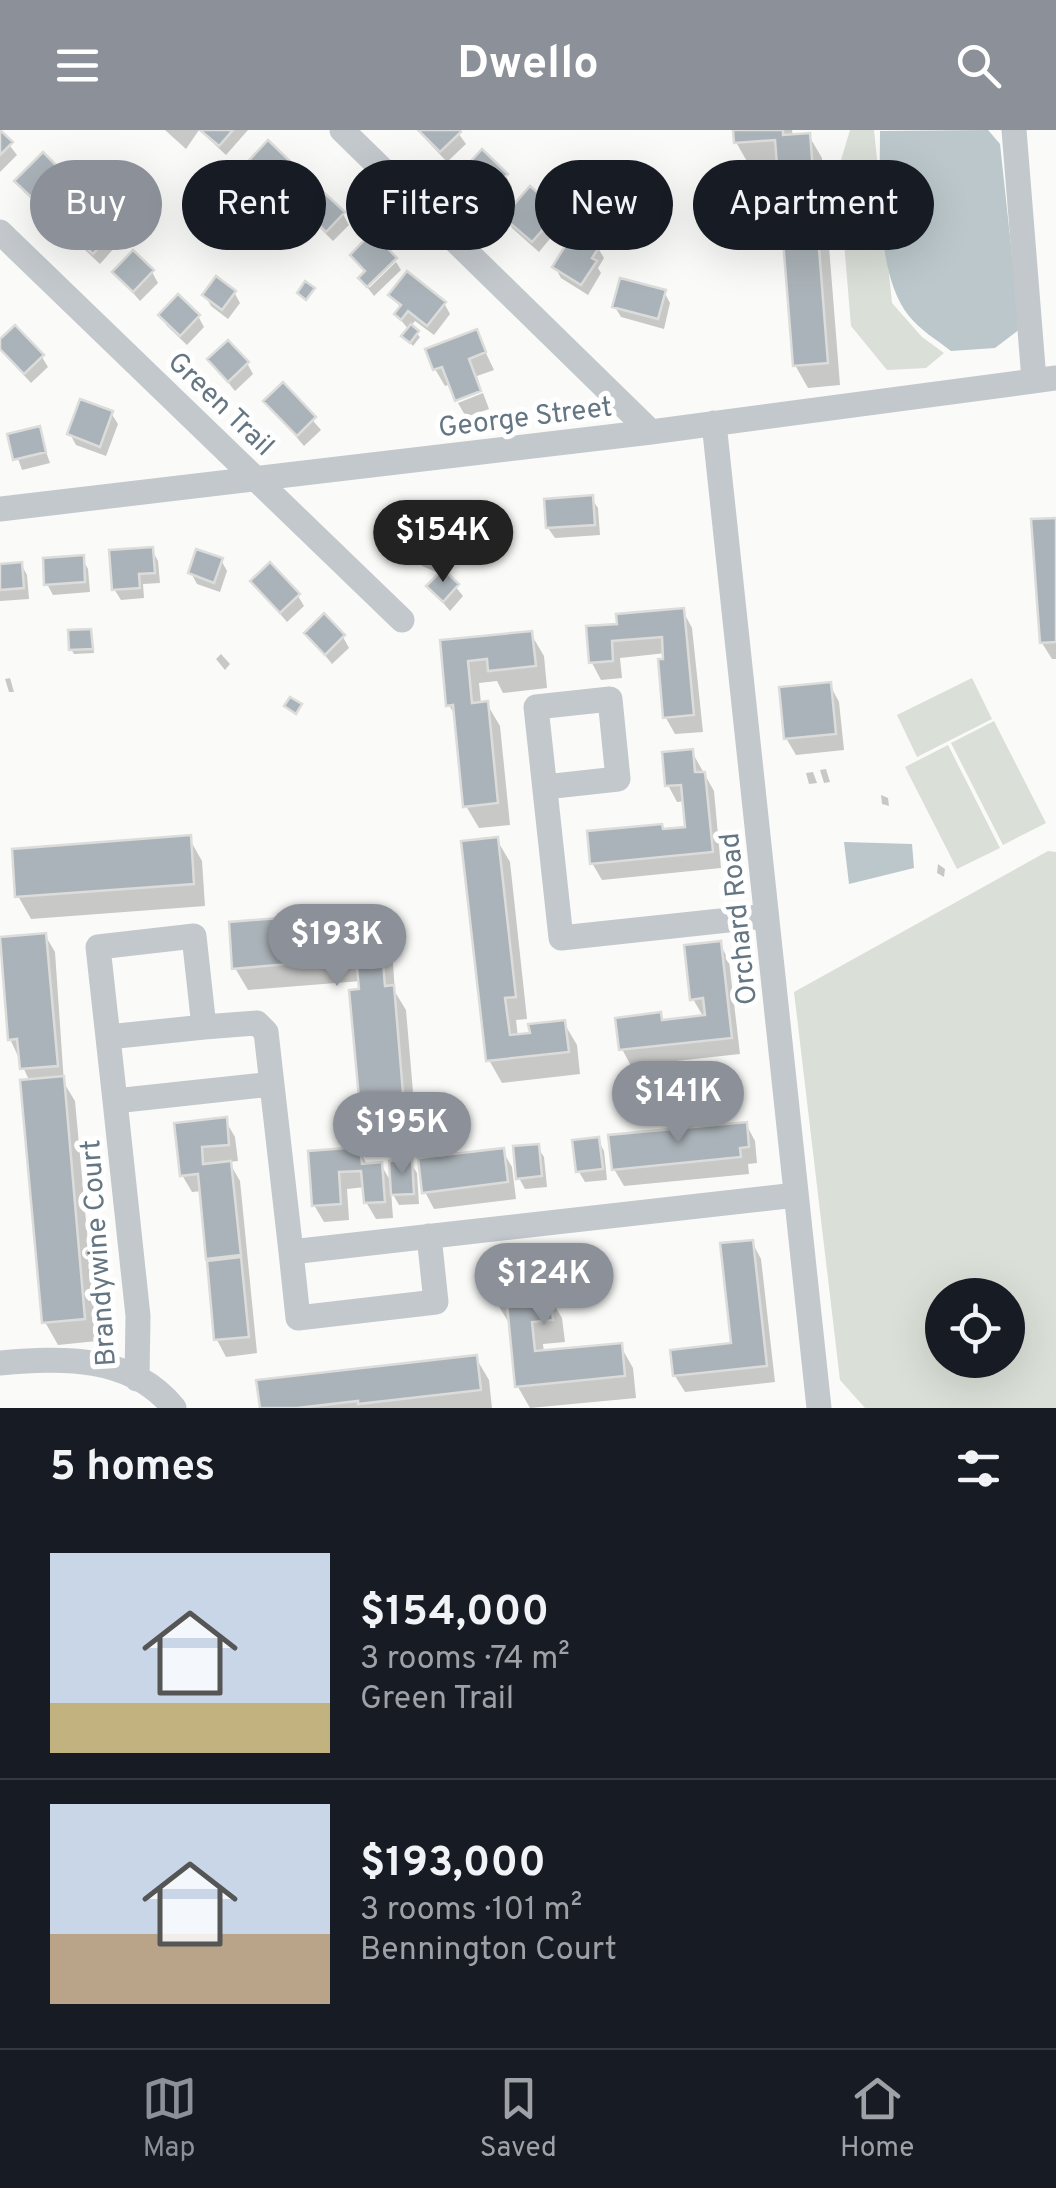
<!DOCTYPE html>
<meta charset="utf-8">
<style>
:root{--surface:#171b24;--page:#242831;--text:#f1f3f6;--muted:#9ea1a6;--line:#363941;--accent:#8c9099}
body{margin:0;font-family:Overpass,sans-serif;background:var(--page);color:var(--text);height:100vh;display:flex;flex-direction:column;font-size:38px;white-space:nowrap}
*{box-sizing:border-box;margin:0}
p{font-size:32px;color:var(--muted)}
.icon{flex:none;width:55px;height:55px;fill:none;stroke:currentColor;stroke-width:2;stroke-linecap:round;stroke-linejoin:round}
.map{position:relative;height:1278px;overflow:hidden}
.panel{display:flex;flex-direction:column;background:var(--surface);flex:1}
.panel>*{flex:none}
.guide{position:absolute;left:30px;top:30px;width:998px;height:90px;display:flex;gap:20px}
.buttons{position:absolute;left:925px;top:1148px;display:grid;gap:20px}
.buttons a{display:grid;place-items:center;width:100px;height:100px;border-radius:50%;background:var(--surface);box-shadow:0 10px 40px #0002;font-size:50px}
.price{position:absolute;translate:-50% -85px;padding:0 22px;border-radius:35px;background:var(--accent);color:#fff;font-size:32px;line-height:65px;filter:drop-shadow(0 2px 5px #0008)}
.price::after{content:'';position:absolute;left:50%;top:60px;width:30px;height:22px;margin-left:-15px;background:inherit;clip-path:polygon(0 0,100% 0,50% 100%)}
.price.on{background:#222;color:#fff}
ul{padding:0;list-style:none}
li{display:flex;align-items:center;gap:30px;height:250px;padding:0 50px}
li+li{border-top:2px solid var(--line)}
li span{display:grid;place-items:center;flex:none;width:280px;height:200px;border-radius:0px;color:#555}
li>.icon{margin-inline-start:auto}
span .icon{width:120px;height:120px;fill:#fffc;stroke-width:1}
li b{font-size:42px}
h2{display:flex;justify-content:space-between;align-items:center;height:120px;padding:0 50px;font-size:42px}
.tag{padding:0 35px;border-radius:45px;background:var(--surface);box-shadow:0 10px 40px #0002;font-size:35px;line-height:90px}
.tag.on{background:var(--accent);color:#fff}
header{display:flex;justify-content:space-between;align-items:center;height:130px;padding:0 50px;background:var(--accent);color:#fff;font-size:45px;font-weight:700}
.tabs{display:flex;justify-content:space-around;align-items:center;height:140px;border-top:2px solid var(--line);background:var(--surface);font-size:28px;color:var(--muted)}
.tabs a{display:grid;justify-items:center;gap:5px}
.tabs .on{color:var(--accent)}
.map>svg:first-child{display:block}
.green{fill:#dadfd7;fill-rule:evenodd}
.water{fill:#bbc7cb}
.shadow{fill:#0003}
.building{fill:#aab3b9;stroke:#dcdcda;stroke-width:2.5}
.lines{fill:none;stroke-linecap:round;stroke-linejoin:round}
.street{stroke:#c3c8cc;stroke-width:25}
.labels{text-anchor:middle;stroke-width:10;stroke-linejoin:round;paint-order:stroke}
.street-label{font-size:28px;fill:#657683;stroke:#fff}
</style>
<header><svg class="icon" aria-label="menu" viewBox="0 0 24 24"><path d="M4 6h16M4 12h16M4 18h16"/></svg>Dwello<svg class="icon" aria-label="search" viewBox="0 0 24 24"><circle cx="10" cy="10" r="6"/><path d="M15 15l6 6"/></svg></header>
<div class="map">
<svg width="1056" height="1278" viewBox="0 0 1056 1278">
<rect width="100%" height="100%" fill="#fafaf8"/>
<!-- green -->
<path class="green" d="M850,0H874L892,173L922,207L944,223L926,238L887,240L851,196L838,40Z
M972,548L992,589L917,627L897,585Z
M994,591L1046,693L1003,715L951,613Z
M948,615L1000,718L957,739L905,637Z
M1048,721L1056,722V1278H865L840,1250L794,862ZM942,1165H1008V1230H942Z"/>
<!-- water -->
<path class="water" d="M988,0L1000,14L1020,199L995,218L951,221C937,210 920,200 909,186C875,144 880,53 880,1Z
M844,712L912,714L914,738L849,754Z"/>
<!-- shadow -->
<path class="shadow" d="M165,0H248L226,25L199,0L186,19Z
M417,0H456L466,14L447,32Z
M735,0H792L793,7L809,6L822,28L840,255L808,258L795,235L779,32L749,35L736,12Z
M0,3L17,25L0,42Z
M292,37L299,47L281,66L268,54L260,62L243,40Z
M60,43L66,53L60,60L68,73L52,89L24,62L18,51Z
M134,44L140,51L135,58L129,51Z
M462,44L506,46L512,57L492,78L468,55Z
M222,82L229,86V94L223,90Z
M557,83L563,93L539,122L512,98L506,87Z
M343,84L349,95L333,111L319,97L311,106L295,86Z
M64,95L109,106L116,116L100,134L70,106Z
M372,106L369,158L396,132L401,140L374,166L361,149L366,143L353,125Z
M598,118L604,128L598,138L601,143L588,165L561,148L555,137Z
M115,142H152L158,153L140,171Z
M234,162L240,173L228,189L211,176L205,165Z
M664,162L670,173L664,199L621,187L615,177Z
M391,165L444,173L450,184L434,205L415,191L410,197L420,207L413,216L404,206L409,200L396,184L401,178Z
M161,185L198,186L204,197L187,215L167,196Z
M476,202L494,240L477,246L481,259L456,268L451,254L445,256L435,239Z
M0,213L42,227L48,237L31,253L5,225Z
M210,230L247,233L253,244L235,261Z
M282,255L321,300L304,316L266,271Z
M483,263L489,279L466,287L458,273Z
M111,283L118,294L106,326L76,315L70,304Z
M38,299L50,333L22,340L10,306Z
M591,368L598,378L600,405L555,408L548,398Z
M1056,390V529H1052L1042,513Z
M457,391L464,402L446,445L463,466L450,481L429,456L441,444L422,436L415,425Z
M152,420L158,431L160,453L143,454L144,468L121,470L114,459Z
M82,428L88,439L90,462L53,465L47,454Z
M221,430L227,441L220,462L197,454L191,443Z
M21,434L27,445L29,469L0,471V436Z
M253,452L298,466L304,476L287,492Z
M683,481L692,498L703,602L675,604L666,588V523L620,528L622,548L601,550L592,533L619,496Z
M90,501L94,523L74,524L71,519Z
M307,503L343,507L349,518L332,534Z
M531,504L544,526L547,558L503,563L497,551L479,553L481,574H487L500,596L510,695L479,698L466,676L457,589L449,575L443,513Z
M221,524L230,534L225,540L216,529Z
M10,548L14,562H9L5,549Z
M830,555L839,572L844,620L796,625L786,608Z
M692,622L714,661L721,738L602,750L592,733L664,702L687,700L685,671L677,672L668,655Z
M826,639L830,652L824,653L820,640Z
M813,642L817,653L809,654L806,643Z
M881,665L888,668L889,676L882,674Z
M189,708L202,731L205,776L31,789L18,766Z
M497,710L510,732L527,889L516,890L518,907L532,905L564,893L577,915L580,944L502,953L489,930Z
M938,734L945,739L944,747L937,743Z
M328,786L336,801L379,797L392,820L395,862L406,880L416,997L375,1001L362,978L361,851L248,860L235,838Z
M45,805L55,822L64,953L75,971L97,1211L58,1215L45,1192L30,952L10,909Z
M720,814L729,831L740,924L631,936L622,919L660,885L664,892L704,888L693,869Z
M225,990L235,1007L238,1031L229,1032L240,1051L257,1223L226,1227L217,1210L202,1061L192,1062L182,1045L177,995Z
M746,994L755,1011L757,1033L748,1034L749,1044L624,1056L614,1039Z
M598,1010L604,1021L607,1050L585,1052L579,1042Z
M537,1016L544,1027L547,1057L525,1059L519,1048Z
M359,1020L368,1036L381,1035L393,1055L410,1032L417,1043L419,1074L399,1075L391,1061L393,1088L376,1089L366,1072L365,1057L347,1059L349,1090L324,1092L314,1075L310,1023Z
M502,1020L512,1037L516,1069L434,1079L425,1062Z
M752,1112L761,1129L775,1252L685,1262L675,1246L734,1215Z
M542,1119L555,1142L557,1167L550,1168L562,1188L565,1212L543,1214L544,1223L620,1215L633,1238L636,1268L530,1278L518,1257L512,1198L498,1175L493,1124Z
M476,1228L489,1250L492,1278H263L259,1252Z"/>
<!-- building -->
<path class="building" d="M0,0L13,12L0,25Z
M200,0H233L219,16Z
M418,0H460L461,2L440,22Z
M733,0H783V5L810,3L828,233L793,236L775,10L734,13Z
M268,10L294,35L273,57L260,45L253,53L240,40Z
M482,19L508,44L485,69L459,44Z
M43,22L62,41L53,51L64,61L45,80L14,51Z
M530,56L559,81L532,112L503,87Z
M319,58L345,82L326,102L312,88L304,96L292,85Z
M79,75L111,104L93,124L61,95Z
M575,100L600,116L592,128L597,131L581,155L552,137Z
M372,102L397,128L367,157L358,148L365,141L350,125Z
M133,120L154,140L133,162L112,142Z
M407,141L446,172L427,196L408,181L401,190L394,184L401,175L388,165Z
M216,146L236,161L222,180L202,165Z
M620,148L666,160L658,189L612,177Z
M305,151L315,158L306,170L297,163Z
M178,164L200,185L180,206L158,185Z
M411,194L419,201L410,213L401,206Z
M15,195L44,225L24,244L0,219V209Z
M477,199L486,222L469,229L481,261L455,271L442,237L433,240L425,219Z
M228,210L249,232L228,252L207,229Z
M283,252L316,287L297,306L263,271Z
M80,269L113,281L100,317L67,304Z
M40,296L46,322L13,330L7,304Z
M593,365L595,395L546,398L544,369Z
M433,378L459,389L439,437L413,426Z
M1056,388V512L1040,513L1031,389Z
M153,417L155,443L139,444L140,458L112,460L109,420Z
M196,419L223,428L214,453L188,443Z
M84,425L85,452L44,455L43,428Z
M22,432L24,458L0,460V434Z
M270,432L300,464L280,483L250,451Z
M443,439L459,454L443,472L426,456Z
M684,478L694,585L663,588L658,529H663L662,507L612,511L613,531L589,533L586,496L617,494L616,484Z
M324,483L345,505L325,525L304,503Z
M91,499L93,519L69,520L68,500Z
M532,501L536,536L488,541L487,529L468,531L472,573L488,571L498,673L463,677L453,575L446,576L440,510Z
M831,552L836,604L784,609L779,557Z
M290,567L302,574L296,584L284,576Z
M693,619L695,642H705L713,722L590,734L587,701L662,694L663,699L685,697L681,655L665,656L662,622Z
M191,705L194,754L15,767L12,719Z
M498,707L516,867L505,868L510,905L530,903L528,894L565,890L569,922L486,931L461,711Z
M329,784L330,799L380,795L385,856L394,855L404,975L360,979L349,860L359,859L356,828L232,839L229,792Z
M46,803L58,936L20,939L17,909L8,910L0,807Z
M721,811L732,908L619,920L615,888L661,882L662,890L705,885L703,868L690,870L684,815Z
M64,946L85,1189L42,1193L20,950Z
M227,987L229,1015L202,1017L203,1034L231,1031L241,1125L206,1129L198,1044L180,1046L174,993Z
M747,992L749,1017L740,1018L741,1027L612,1040L608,1005Z
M599,1007L603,1039L576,1042L572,1010Z
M539,1014L542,1046L516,1049L513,1016Z
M360,1017L362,1034L382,1032L385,1072L364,1073L361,1041L339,1042L341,1074L312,1076L308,1021Z
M504,1018L508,1052L422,1063L418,1028Z
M412,1029L414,1064L391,1065L389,1031Z
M753,1110L767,1236L673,1246L670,1220L731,1213L720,1113Z
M543,1117L546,1145L517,1148L518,1166L550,1162L553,1190L532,1192L535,1221L622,1213L625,1246L515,1257L507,1174L496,1175L490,1122Z
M241,1127L249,1207L214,1210L207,1131Z
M477,1225L481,1260L358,1274V1271L297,1278H260L256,1250Z"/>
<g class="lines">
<!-- street -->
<path class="street" d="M342,0L651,302
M1014,0L1034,250
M0,102L402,490
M714,293L819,1278
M0,379L651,302L1056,248
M545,657L618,649L610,569L536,577L561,808L766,786
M108,907L204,897
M115,971L98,817L194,806L204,897L257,893L266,902L291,1122L796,1065
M291,1122L298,1188L436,1172L429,1106
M0,1233C61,1228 130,1224 174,1278
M137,1249L138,1186L115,971L272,954"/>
</g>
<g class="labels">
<!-- street labels -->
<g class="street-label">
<text transform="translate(222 273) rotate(44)" y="10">Green Trail</text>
<text transform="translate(525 286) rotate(-7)" y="10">George Street</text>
<text transform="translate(737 789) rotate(-96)" y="10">Orchard Road</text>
<text transform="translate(97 1123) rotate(-94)" y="10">Brandywine Court</text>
</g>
</g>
</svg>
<div class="buttons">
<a><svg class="icon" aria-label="locate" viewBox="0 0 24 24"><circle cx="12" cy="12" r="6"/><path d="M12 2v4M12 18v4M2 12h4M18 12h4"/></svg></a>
</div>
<b class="price on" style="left:443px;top:455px">$154K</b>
<b class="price" style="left:337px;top:859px">$193K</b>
<b class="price" style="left:678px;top:1016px">$141K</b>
<b class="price" style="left:402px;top:1047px">$195K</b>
<b class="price" style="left:544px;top:1198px">$124K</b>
<div class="guide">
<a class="tag on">Buy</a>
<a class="tag">Rent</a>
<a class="tag">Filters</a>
<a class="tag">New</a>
<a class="tag">Apartment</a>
</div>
</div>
<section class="panel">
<h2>5 homes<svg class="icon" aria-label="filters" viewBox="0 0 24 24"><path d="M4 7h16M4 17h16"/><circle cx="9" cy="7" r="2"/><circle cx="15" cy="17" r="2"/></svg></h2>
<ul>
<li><span style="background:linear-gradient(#c9d6e8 75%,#c2b280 0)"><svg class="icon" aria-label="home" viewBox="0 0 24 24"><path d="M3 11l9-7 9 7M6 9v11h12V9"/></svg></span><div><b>$154,000</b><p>3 rooms · 74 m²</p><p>Green Trail</p></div></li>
<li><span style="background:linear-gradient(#c9d6e8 65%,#b9a48a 0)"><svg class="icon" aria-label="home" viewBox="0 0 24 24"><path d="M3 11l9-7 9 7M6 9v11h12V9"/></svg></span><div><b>$193,000</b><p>3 rooms · 101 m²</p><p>Bennington Court</p></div></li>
</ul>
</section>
<nav class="tabs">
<a class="on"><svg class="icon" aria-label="map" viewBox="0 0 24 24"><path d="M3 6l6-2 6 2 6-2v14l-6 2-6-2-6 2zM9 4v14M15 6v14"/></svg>Map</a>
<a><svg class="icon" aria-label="saved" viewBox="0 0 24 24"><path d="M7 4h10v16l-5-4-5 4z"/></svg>Saved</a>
<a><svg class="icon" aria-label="home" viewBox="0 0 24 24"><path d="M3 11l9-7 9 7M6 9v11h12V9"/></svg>Home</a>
</nav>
